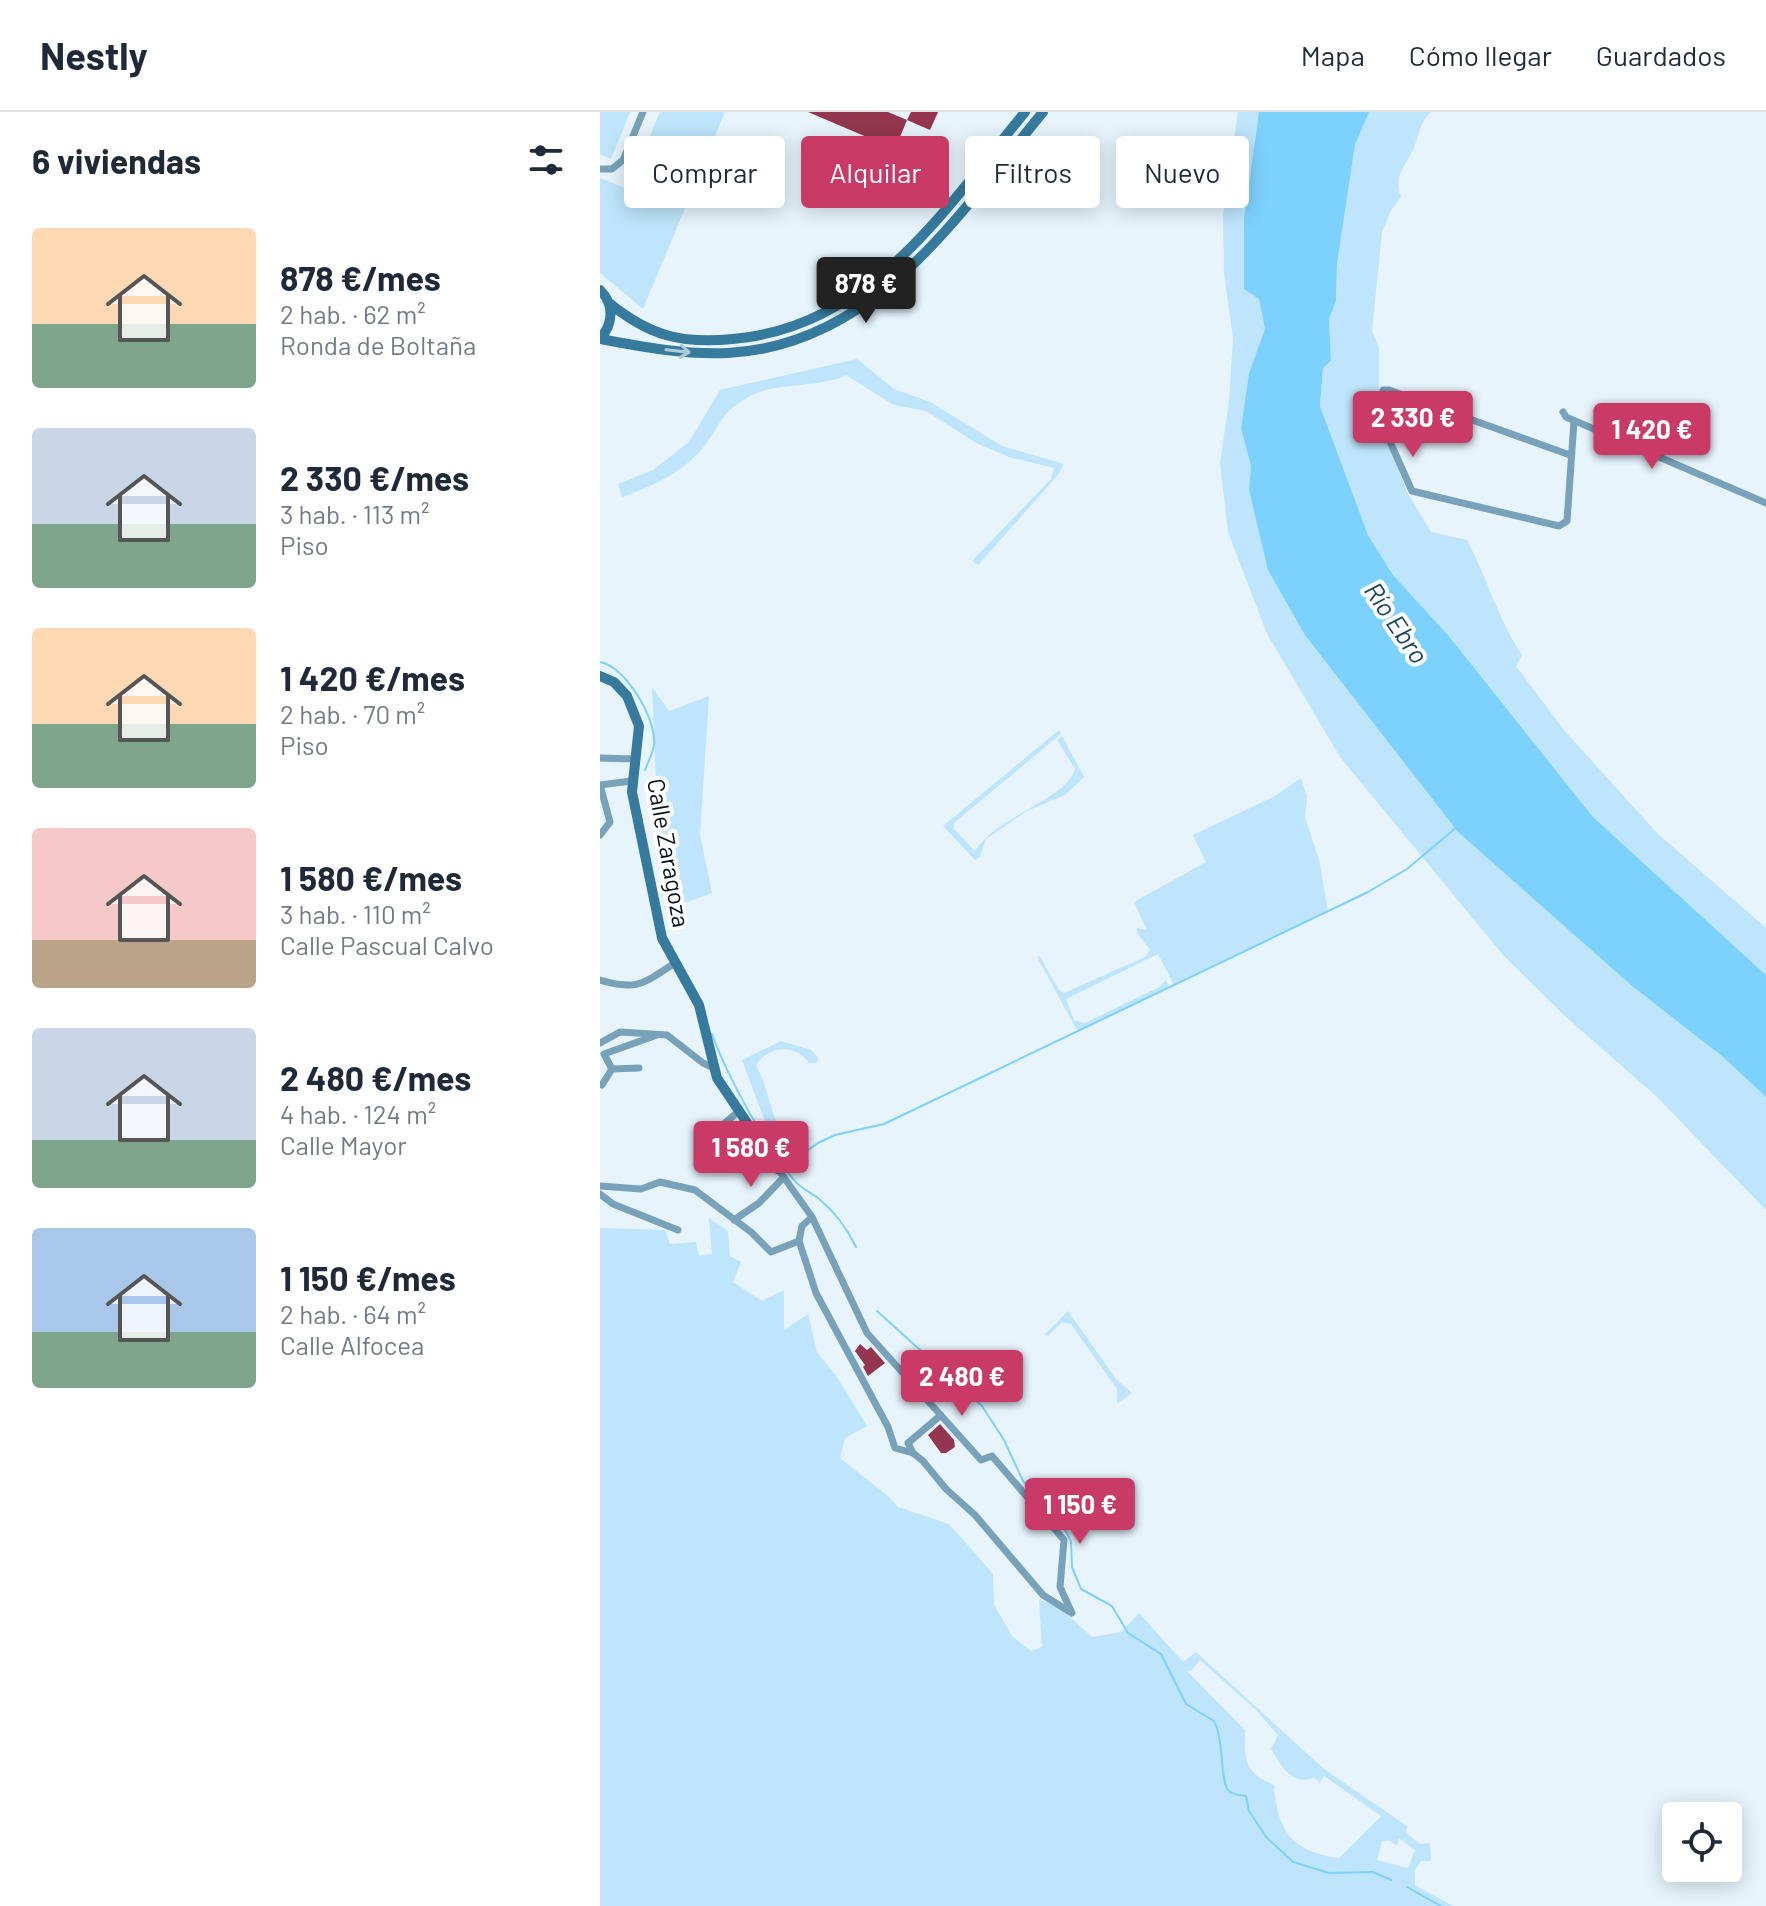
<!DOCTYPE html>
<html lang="es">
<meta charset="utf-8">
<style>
:root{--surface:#fff;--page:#f6f6f7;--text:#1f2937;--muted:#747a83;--line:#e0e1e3;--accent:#c93b66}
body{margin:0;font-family:Barlow,sans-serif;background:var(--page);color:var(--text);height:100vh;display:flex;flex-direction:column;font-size:30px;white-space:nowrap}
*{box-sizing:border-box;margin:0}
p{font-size:26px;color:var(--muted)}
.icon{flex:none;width:44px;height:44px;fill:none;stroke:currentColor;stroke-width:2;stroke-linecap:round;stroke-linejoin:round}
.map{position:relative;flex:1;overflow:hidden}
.drawer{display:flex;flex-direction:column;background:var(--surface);width:600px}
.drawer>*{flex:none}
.top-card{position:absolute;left:24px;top:24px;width:760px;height:72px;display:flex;gap:16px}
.fabs{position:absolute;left:1062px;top:1690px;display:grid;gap:16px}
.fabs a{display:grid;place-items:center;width:80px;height:80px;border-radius:8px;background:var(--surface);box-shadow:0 4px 20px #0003;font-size:40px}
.price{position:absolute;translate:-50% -68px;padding:0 18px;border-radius:8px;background:var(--accent);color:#fff;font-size:26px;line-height:52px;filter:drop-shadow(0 2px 4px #0008)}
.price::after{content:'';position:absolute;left:50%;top:48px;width:24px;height:18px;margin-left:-12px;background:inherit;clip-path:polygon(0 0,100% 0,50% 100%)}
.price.active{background:#222;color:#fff}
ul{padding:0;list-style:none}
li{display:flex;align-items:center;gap:24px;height:200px;padding:0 32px}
li span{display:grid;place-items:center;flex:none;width:224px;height:160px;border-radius:8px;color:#555}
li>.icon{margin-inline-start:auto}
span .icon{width:96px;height:96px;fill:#fffc;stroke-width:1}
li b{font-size:34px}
h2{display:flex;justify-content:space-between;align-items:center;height:96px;padding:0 32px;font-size:34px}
.pill{padding:0 28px;border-radius:8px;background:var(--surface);box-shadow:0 4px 20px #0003;font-size:28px;line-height:72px}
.pill.active{background:var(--accent);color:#fff}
header{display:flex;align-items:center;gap:48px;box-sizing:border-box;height:112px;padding:0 40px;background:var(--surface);border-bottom:2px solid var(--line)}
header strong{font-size:38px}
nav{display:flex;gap:44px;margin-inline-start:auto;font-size:28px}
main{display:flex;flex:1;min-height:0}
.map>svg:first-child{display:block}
.green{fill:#bee5fb;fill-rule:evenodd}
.water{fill:#7dd1fd}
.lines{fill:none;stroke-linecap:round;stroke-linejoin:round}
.stream{stroke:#7dd1fd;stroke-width:2}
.building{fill:#94364f}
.street{stroke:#78a2ba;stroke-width:7}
.secondary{stroke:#367b9d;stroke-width:10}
.oneway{stroke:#afcad8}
.labels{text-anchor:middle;stroke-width:8;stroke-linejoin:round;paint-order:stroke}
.street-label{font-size:24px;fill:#051016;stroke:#fff}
.water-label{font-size:26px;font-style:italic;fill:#15445b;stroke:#fff}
</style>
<header>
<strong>Nestly</strong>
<nav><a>Mapa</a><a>Cómo llegar</a><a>Guardados</a></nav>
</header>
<main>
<section class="drawer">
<h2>6 viviendas<svg class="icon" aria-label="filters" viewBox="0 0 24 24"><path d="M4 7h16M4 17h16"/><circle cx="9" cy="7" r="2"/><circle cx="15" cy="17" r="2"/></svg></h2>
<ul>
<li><span style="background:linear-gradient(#ffd9b3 60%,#7fa58c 0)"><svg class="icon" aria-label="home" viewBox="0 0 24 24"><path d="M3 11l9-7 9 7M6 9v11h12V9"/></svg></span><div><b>878 €/mes</b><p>2 hab. · 62 m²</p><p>Ronda de Boltaña</p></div></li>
<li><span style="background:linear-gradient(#c9d6e8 60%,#7fa58c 0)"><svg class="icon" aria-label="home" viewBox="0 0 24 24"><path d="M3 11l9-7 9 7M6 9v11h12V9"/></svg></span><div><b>2 330 €/mes</b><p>3 hab. · 113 m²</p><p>Piso</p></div></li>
<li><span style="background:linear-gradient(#ffd9b3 60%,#7fa58c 0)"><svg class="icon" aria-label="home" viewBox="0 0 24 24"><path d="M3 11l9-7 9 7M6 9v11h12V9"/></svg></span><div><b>1 420 €/mes</b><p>2 hab. · 70 m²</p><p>Piso</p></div></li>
<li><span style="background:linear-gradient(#f6c9c9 70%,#b9a48a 0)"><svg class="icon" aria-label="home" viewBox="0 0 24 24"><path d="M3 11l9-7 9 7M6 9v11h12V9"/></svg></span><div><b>1 580 €/mes</b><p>3 hab. · 110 m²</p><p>Calle Pascual Calvo</p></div></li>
<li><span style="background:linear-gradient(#c9d6e8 70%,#7fa58c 0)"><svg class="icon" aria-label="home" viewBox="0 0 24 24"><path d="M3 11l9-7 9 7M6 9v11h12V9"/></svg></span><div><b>2 480 €/mes</b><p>4 hab. · 124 m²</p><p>Calle Mayor</p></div></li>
<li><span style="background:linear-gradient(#a9c7e8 65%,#7fa58c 0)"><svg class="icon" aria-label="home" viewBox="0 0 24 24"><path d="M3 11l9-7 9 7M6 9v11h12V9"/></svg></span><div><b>1 150 €/mes</b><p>2 hab. · 64 m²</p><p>Calle Alfocea</p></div></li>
</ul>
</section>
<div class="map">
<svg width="1166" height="1794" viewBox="0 0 1166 1794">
<rect width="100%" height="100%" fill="#e7f4fc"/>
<!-- green -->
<path class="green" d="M0,0H30L11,47L0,42Z
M60,0H125L43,197L0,161V66L27,77Z
M638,0H659L644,105V176L659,187L665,217L649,261L641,316L651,354L649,378L669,458L706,523L858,720L1032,874L1123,945L1166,985V1098L1057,985L965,904L903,843L740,645L667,522L628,420L620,351L629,289L633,226L624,162L623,103Z
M769,0H831C818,11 819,28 811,42C802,57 794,68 801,85L790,100L782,120L772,219L779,235V275L789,334L807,380L831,420L867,428C887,466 898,507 922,543L916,554L964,618L1058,722L1166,816V863L993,705L848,523L793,463L768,423L720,294L723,256L731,249L729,207L736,189L737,152L755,33Z
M257,247L294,277L330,290L402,334L464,352L458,363L378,453L372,449L451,367L454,356L409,345L376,331L326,299L294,293L246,263C222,276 174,270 150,284C119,302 124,308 105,333C86,359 51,375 22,385L18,372L53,358L89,330L120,278Z
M52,575L69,599L109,584L100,723L112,781L68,797L60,764Z
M459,618L461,622L354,711V717L375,739C396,704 466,688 475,657L457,628L462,624L484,665L465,683L427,699L386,727L380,745L375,748L343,714Z
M701,666L707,685L705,705L720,751L728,800L574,873L558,842L466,887L474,908L485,911L559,875L566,868L569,875L478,920L438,847L439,843L459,878L464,881L545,845L550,838L537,821V816L547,818L534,790L606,750L593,723L675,684Z
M181,929L211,938L218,945L217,951H209C195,931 168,934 156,953L163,968L181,1026L183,1021L197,1043L188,1050L172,1028L142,948Z
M109,1106L128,1119L130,1144L141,1150L133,1170L162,1189L184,1178V1218L208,1202L217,1240L237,1265L267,1314L245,1326L240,1346L288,1384L298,1395L349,1412L393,1462L394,1493L412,1524L431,1539L442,1535L439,1488C460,1492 476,1511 492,1525L521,1520L539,1501L583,1550L596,1540L724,1657L807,1714L806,1721L820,1732L830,1731L831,1749H821L815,1758V1773L853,1794H0V1116L65,1118L70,1132L96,1130L99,1144L112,1142ZM600,1548L656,1598L678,1623L671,1637C682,1655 691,1673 714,1666L720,1671L724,1664L781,1704L739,1746C692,1740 677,1719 674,1673C643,1660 645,1648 645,1618L587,1559L592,1558ZM799,1726L815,1738L808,1756L777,1748L782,1729H790L797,1734Z
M468,1199L516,1267L532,1281L517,1292V1277L471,1212L462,1210L448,1224L444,1223Z"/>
<!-- water -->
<path class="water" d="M659,0H769L755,33L737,152L736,189L729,207L731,249L723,256L720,294L768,423L793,463L848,523L993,705L1166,863V985L1123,945L1032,874L858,720L705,523L668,458L649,378L651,354L641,316L649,261L665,217L659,187L644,177V106Z"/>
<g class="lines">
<!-- stream -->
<path class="stream" d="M0,550C25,554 57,607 54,633C53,641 48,650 45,658
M48,681L52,692L53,707
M112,922C126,961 166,1036 194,1068C200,1076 210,1080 218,1086C234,1099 247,1116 256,1135
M184,1055L218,1031L235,1023L284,1012L768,780L807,757L858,714
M277,1199L382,1294L404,1328L423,1369L454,1398L463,1413L471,1430L472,1455L481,1477L512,1494L528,1521L561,1542L586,1592L614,1609C624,1627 620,1668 628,1678C632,1683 640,1683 646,1684L649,1699L666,1725L693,1750L729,1761L773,1760L791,1768
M807,1775L841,1794"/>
</g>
<!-- building -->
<path class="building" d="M208,0H288L307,8L295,37Z
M311,0H338L330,18L307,8Z
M260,1232L267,1238L271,1235L285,1251L268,1264L263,1255L265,1253L255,1239Z
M340,1312L354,1328L355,1335L346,1341H341L328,1323Z"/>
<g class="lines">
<!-- street -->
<path class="street" d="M0,57H12L23,48L43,0
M963,300L966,305L1166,391
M970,343L789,278H783L782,282L791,332L812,379L959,414L967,409L974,309
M0,646L34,647
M0,673L31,669
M0,723L10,710L0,673
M0,868C39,879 42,872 75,851
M0,931L20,920L67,923L103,951L114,956
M12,957L4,942L57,923
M2,973L12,957L39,956
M123,1044L118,1036V1017L139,999
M178,1057L212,1105L267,1221L381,1348L392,1344L464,1428L460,1475L472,1501
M0,1074L41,1077L60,1070L95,1078L151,1120L171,1140L199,1129L202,1114L212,1105
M0,1082L13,1092L78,1118
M134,1108L159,1091L183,1066
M199,1129L216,1181L288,1315L295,1336L313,1341L323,1349L346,1377L375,1403L443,1483L470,1500
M313,1341L308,1331L341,1303"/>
<!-- secondary -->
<path class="secondary" d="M0,178C15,193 13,212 0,227
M9,191C50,224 81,232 133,227C271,215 344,98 425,0
M1,227C43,235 85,243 128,241C276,233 358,103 443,0
M0,564L14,570L27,584L39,614L32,680L62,826L99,893L117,966L178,1057"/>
</g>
<!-- one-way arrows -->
<defs><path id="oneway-shaft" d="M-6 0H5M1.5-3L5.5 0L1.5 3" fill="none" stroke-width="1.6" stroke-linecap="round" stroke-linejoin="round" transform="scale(2)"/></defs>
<use class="oneway" href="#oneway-shaft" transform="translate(78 239) rotate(6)"/>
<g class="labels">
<!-- street labels -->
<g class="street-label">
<text transform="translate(68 741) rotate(80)" y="8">Calle Zaragoza</text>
</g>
<!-- water labels -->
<g class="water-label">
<text transform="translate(796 511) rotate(56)" y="9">Río Ebro</text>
</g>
</g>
</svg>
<div class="fabs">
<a><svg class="icon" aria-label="locate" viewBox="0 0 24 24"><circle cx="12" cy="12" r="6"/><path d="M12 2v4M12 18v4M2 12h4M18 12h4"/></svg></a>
</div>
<b class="price active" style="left:266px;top:213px">878 €</b>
<b class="price" style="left:813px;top:347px">2 330 €</b>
<b class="price" style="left:1052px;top:359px">1 420 €</b>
<b class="price" style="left:151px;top:1077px">1 580 €</b>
<b class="price" style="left:362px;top:1306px">2 480 €</b>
<b class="price" style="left:480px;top:1434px">1 150 €</b>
<div class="top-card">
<a class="pill">Comprar</a>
<a class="pill active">Alquilar</a>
<a class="pill">Filtros</a>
<a class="pill">Nuevo</a>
</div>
</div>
</main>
